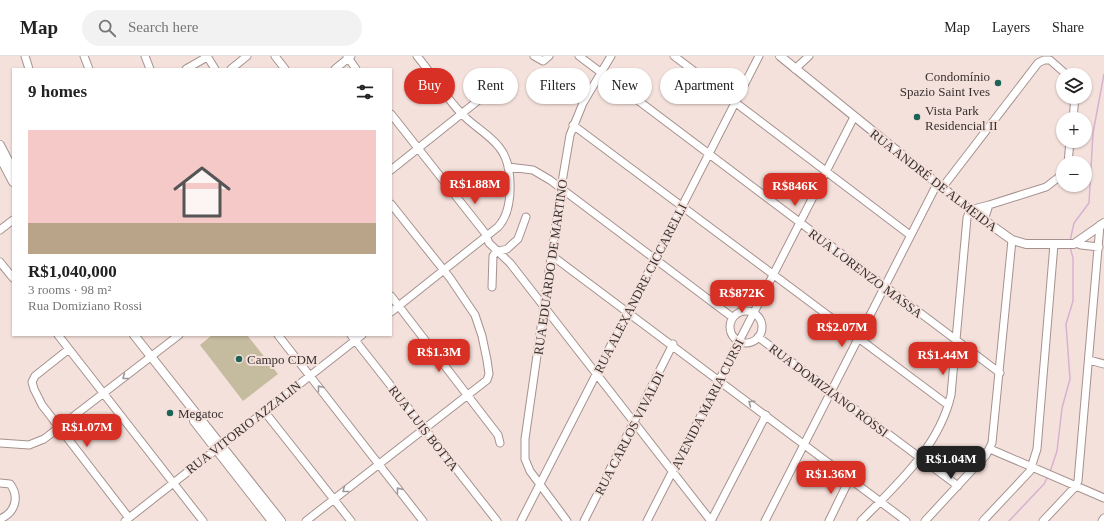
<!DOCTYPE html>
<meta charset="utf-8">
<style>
:root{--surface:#fff;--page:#f2f2f2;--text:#222;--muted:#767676;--line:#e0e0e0;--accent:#d93025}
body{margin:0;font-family:"Times New Roman",serif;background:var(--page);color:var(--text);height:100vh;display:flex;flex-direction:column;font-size:15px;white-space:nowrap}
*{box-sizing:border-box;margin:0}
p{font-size:13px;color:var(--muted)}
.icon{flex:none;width:22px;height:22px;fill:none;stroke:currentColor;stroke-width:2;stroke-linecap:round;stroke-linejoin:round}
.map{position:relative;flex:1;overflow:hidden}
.details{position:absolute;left:12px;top:12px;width:380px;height:268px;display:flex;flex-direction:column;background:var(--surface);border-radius:0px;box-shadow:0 1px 3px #0004}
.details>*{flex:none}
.guide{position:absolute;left:404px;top:12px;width:380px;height:36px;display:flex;gap:8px}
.controls{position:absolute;left:1056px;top:12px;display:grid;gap:8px}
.controls a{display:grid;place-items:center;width:36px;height:36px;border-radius:50%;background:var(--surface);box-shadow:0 1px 3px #0004;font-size:20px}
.price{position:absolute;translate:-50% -34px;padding:0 9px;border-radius:8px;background:var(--accent);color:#fff;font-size:13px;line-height:26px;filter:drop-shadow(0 1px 2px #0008)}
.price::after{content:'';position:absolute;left:50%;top:24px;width:12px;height:9px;margin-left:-6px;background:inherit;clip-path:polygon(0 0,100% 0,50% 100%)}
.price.active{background:#222;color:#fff}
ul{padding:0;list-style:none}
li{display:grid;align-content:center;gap:8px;height:212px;padding:0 16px}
li span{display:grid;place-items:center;height:124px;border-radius:0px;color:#555}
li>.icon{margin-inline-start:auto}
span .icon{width:72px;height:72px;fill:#fffc;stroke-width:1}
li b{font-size:17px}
h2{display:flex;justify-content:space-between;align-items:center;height:48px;padding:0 16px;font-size:17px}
.pill{padding:0 14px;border-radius:18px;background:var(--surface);box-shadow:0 1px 3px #0004;font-size:14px;line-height:36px}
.pill.active{background:var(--accent);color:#fff}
header{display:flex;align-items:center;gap:24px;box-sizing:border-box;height:56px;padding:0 20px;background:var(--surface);border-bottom:1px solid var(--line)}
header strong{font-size:19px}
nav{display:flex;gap:22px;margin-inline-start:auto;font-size:14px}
.search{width:280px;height:36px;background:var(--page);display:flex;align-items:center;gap:10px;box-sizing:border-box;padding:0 14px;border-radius:22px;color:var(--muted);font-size:15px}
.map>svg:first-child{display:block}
.green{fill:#c5bb9f}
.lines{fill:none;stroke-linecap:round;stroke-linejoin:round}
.stream{stroke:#d7b2d0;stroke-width:1.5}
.minor-casing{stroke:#a5928f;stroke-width:9}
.major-casing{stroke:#a5928f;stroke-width:10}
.minor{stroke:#fff;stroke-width:7}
.major{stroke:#fff;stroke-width:8}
.oneway{stroke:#9c9898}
.poi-dot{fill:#1d6457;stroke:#f5e1dc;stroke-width:1.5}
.labels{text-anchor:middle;stroke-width:4;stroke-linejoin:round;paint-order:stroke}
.poi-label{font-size:13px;fill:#393230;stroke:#f5e1dc;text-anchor:start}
.street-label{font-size:13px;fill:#393230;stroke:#f5e1dc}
</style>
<header>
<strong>Map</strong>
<div class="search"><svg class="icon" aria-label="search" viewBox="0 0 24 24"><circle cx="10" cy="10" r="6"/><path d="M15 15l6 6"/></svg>Search here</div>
<nav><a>Map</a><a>Layers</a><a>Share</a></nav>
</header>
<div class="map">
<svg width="1104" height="465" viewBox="0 0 1104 465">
<rect width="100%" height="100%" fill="#f5e1dc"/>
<!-- green -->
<path class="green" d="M212,279H247L278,318L243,345L200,289Z"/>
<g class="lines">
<!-- stream -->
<path class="stream" d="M1070,185L1074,167L1089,147L1093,77L1104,18
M1050,416L1057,395L1062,352L1070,323L1066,268L1073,245V202L1070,191
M1009,465L1044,428L1048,420"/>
<defs>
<path id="minor" d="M25,0L29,13
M84,0L89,13
M145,0L150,13
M207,0L215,13
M275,0L285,13
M347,0L356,13
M534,0L543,5L549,0
M579,0L1000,317
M674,0L910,179
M186,13L207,1
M231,13L247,0
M335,13L351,0
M795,13L809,0
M391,58L485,177L489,187L510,207L711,465
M1073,63L1075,41
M573,69L948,349
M1068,107L1070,85
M508,111L533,114L550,124L732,261
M391,114L495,31
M942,132L1038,7L1044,4H1050L1067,19
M989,149L1046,131L1063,118
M0,174L13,164
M1076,187L1081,189L1099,191
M551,199L906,465
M0,206L13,222
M492,231L493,200L496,196L507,193L518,183L526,161
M391,240L498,379L500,387
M730 271a16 16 0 1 1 32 0a16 16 0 1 1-32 0Z
M391,256L498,171C514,154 514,109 499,91C489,78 473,70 462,58C445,41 433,19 417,0
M58,279L203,465
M278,279L423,465
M351,279L497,465
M758,281L958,430
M69,293L35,320L32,326L34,333L42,349L129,462
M1089,304L1104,308
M264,355L351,465
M0,387L29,389L44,383L179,279
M990,393L1104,442
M0,427L10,428C20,441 15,457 0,463
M125,465L362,279
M306,465L487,324L489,318L487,304L482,280L475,259L450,222L391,148
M521,465L759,0
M567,465L530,415L525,403V383L561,132L570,79L583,47L611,0
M584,465L673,288
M647,465L854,61
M711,465L766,359
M765,465L937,128
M829,465L850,422
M861,465C897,428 939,391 951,339L967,162L970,154L989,149L984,164
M925,465L986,399L992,387L1012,184
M983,465L1030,415L1037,393L1054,188
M1043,465L1075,431L1078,425L1100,169
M1102,465L1104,462"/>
<path id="major" d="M780,0L970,154L1012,184L1026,188H1074L1104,167
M0,89L13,114
M0,101L13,126
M134,279L281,465
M194,365L272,465"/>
</defs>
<!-- minor casing -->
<use href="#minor" class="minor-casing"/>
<!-- major casing -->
<use href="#major" class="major-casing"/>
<!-- minor -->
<use href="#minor" class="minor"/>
<!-- major -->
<use href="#major" class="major"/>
</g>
<!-- one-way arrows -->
<defs><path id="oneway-chevron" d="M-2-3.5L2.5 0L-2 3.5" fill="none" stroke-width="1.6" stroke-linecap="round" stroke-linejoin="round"/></defs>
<g class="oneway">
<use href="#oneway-chevron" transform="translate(125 321) rotate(142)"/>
<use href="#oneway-chevron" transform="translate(320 332) rotate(-128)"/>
<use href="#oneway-chevron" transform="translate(751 347) rotate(-143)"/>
<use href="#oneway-chevron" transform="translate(345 434) rotate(142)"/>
<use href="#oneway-chevron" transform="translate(399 434) rotate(-128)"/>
</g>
<!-- markers -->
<g class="poi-dot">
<circle cx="998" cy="27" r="4"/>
<circle cx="917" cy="61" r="4"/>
<circle cx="239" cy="303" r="4"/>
<circle cx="170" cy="357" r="4"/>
</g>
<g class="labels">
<!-- poi labels -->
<g class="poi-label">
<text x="990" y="25" text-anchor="end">Condomínio<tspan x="990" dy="15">Spazio Saint Ives</tspan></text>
<text x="925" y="59">Vista Park<tspan x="925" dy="15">Residencial II</tspan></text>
<text x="247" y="308">Campo CDM</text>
<text x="178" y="362">Megatoc</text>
</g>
<!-- street labels -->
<g class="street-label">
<text transform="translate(934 124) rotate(38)" y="5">RUA ANDRÉ DE ALMEIDA</text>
<text transform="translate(550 211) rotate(-82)" y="5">RUA EDUARDO DE MARTINO</text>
<text transform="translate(866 217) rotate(37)" y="5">RUA LORENZO MASSA</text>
<text transform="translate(640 232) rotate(-63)" y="5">RUA ALEXANDRE CICCARELLI</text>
<text transform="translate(829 334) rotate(37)" y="5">RUA DOMIZIANO ROSSI</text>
<text transform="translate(707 348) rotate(-63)" y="5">AVENIDA MARIA CURSI</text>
<text transform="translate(243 371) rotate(-38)" y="5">RUA VITORIO AZZALIN</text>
<text transform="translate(424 372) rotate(52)" y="5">RUA LUIS BOTTA</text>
<text transform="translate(629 377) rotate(-63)" y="5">RUA CARLOS VIVALDI</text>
</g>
</g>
</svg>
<div class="controls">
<a><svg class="icon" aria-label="layers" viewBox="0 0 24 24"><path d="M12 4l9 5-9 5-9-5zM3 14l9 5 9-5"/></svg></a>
<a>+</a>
<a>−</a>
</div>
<b class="price" style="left:475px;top:149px">R$1.88M</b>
<b class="price" style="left:795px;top:151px">R$846K</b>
<b class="price" style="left:742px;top:258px">R$872K</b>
<b class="price" style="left:842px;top:292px">R$2.07M</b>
<b class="price" style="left:439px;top:317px">R$1.3M</b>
<b class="price" style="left:943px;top:320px">R$1.44M</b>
<b class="price" style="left:87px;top:392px">R$1.07M</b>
<b class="price active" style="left:951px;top:424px">R$1.04M</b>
<b class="price" style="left:831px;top:439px">R$1.36M</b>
<div class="guide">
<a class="pill active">Buy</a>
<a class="pill">Rent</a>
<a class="pill">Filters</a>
<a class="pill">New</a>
<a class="pill">Apartment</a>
</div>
<section class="details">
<h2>9 homes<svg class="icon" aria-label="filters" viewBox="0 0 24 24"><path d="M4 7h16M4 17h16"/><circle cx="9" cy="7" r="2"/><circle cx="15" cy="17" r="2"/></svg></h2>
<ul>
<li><span style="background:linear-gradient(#f6c9c9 75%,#b9a48a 0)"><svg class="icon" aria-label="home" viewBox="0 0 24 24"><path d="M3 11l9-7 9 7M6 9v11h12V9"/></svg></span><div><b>R$1,040,000</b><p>3 rooms · 98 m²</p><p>Rua Domiziano Rossi</p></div></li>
</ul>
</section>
</div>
